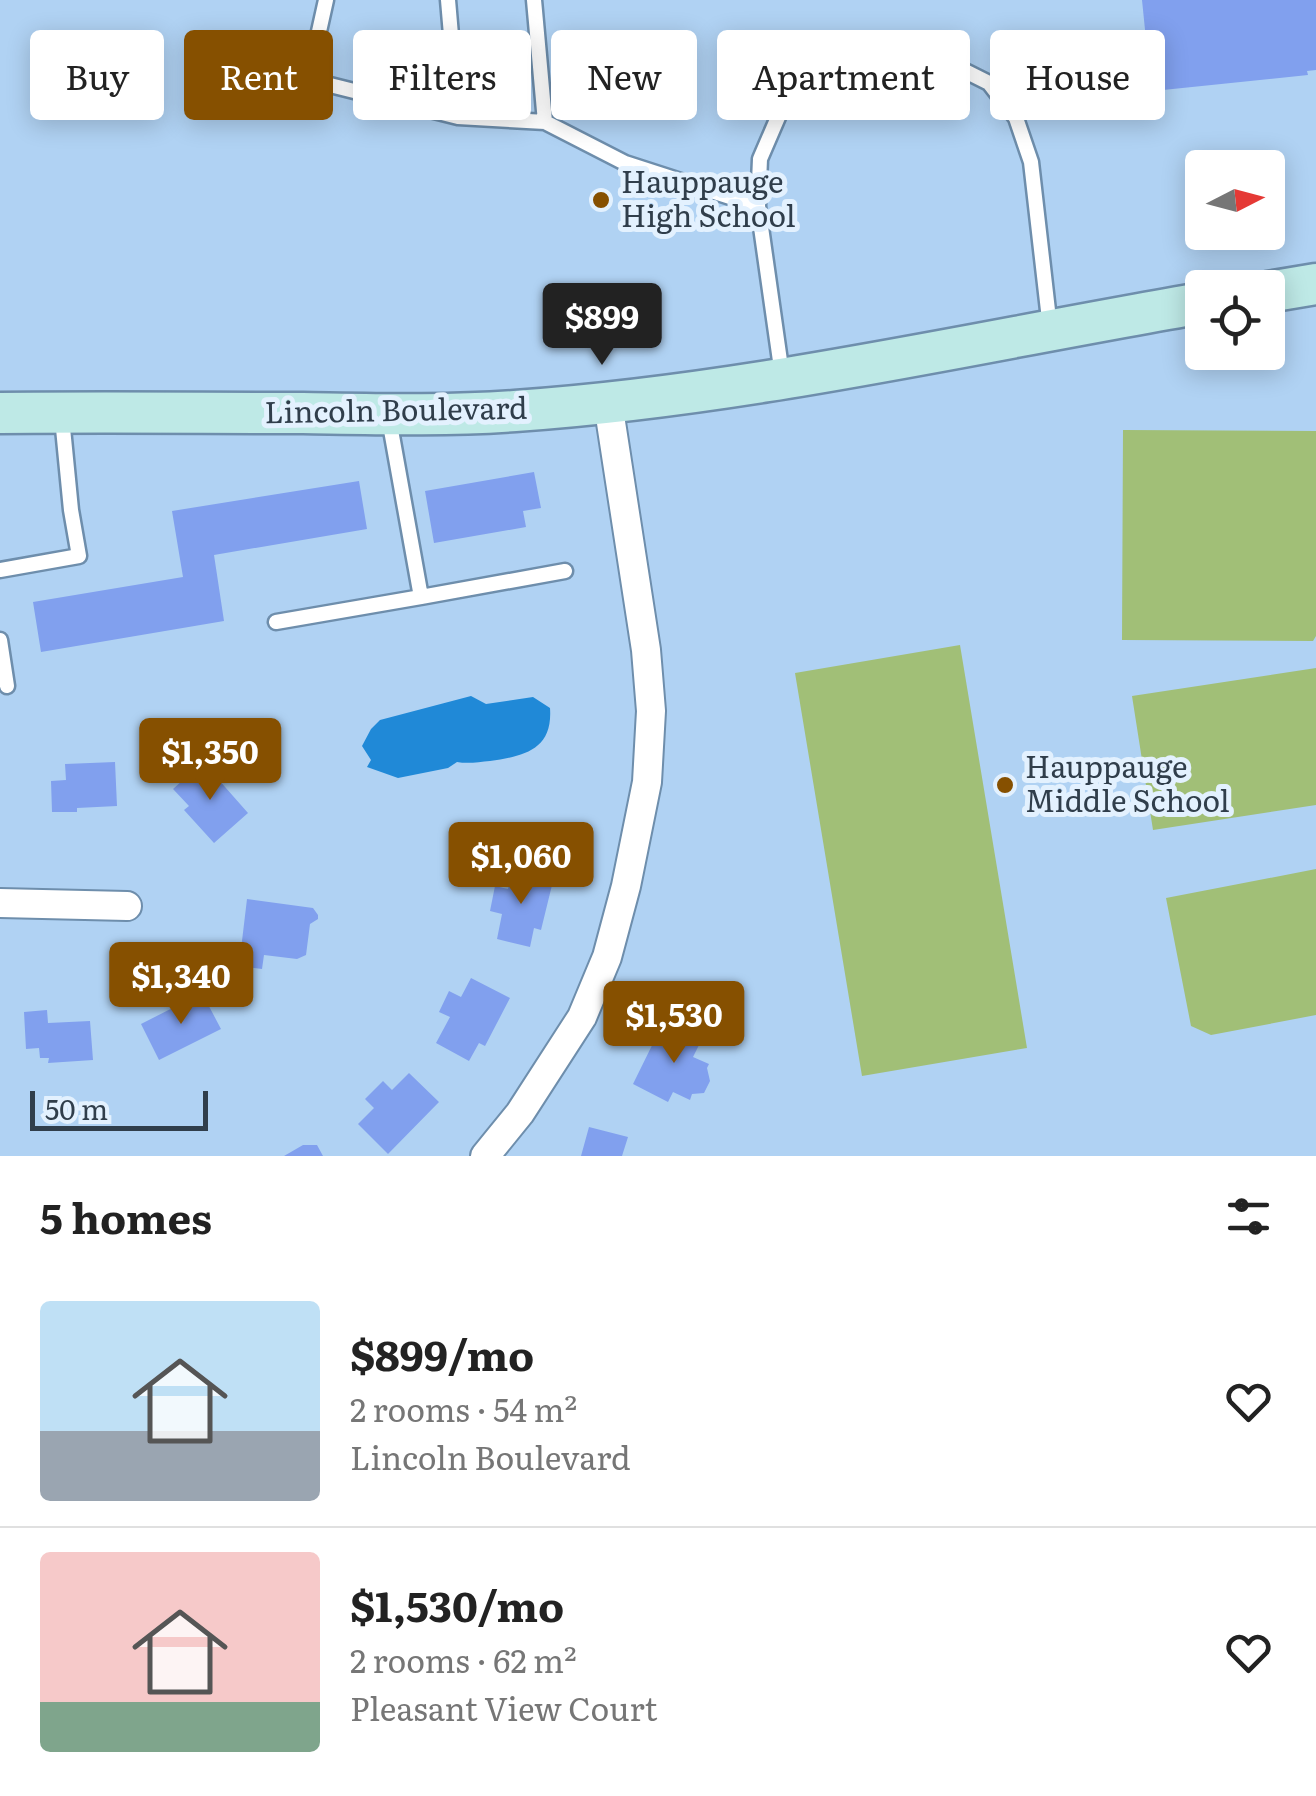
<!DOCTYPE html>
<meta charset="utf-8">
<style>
:root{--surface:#fff;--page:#f6f6f6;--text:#222;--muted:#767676;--line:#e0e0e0;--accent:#865000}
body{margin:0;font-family:Literata,serif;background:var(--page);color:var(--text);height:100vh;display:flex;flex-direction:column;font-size:38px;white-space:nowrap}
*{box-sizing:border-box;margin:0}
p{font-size:32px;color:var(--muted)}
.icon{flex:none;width:55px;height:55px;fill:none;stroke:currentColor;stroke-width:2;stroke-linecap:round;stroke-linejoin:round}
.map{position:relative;height:1156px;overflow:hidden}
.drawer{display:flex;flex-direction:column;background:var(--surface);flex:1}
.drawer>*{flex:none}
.banner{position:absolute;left:30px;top:30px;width:1258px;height:90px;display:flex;gap:20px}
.needle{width:65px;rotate:84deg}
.tools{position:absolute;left:1185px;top:150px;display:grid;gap:20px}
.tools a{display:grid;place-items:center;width:100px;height:100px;border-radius:10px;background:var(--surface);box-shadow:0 5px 25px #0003;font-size:50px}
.scale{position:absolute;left:30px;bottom:25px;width:178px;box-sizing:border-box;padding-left:10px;border:5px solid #303e4b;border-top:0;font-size:28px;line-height:35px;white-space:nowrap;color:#303e4b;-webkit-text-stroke:8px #e3f1fe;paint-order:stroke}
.price{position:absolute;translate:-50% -85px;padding:0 22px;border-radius:10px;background:var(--accent);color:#fff;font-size:32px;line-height:65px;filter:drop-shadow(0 2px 5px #0008)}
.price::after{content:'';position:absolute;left:50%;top:60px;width:30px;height:22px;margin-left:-15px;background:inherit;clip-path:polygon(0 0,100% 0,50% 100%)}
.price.on{background:#222;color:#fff}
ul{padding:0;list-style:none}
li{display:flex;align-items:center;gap:30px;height:250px;padding:0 40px}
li+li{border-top:2px solid var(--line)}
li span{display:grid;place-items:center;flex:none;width:280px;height:200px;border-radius:10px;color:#555}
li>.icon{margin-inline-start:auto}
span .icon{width:120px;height:120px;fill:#fffc;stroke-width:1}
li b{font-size:42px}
h2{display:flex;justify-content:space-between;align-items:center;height:120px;padding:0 40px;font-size:42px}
.chip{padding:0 35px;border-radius:10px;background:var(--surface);box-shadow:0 5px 25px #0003;font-size:35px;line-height:90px}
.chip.on{background:var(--accent);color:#fff}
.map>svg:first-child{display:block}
.green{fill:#a1bf77}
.water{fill:#2089d7}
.building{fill:#81a0ee}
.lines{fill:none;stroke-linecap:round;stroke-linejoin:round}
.lane-casing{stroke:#6e8eac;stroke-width:19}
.street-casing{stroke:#6e8eac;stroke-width:32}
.secondary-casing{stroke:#6e8eac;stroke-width:45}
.lane{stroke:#fff;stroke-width:14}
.street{stroke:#fff;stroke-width:28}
.secondary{stroke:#bee9e6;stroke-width:40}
.poi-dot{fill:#865000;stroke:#e3f1fe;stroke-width:4}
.labels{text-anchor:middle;stroke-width:10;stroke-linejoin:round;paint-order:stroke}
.poi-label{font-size:30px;fill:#303e4b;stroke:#e3f1fe;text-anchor:start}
.street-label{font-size:30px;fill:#303e4b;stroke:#e3f1fe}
</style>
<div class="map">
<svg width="1316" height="1156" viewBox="0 0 1316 1156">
<rect width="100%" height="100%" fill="#b0d2f3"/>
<!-- green -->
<path class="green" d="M1123,430L1316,431V636L1313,641L1122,640Z
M960,645L1027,1048L862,1076L795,673Z
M1316,668V805L1153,830L1132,696Z
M1316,869V1015L1211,1035L1191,1026L1166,898Z"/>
<!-- water -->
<path class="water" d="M471,696L486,704L533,697L550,708C553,750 524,756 490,761C479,762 468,764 457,762L448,768L398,778L367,767L371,760L362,746L371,729L380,720Z"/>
<!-- building -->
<path class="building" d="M1142,0H1316V70L1307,71L1308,75L1163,90L1161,78L1150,79Z
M534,472L541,508L523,511L526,527L434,543L425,491Z
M359,481L367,529L214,555L224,621L41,652L33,602L183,577L172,511Z
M115,762L117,806L77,808V812H52L51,781L66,780L65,764Z
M203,762L248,813L214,843L184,810L189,806L173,789Z
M513,871L553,881L541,930L534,928L530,947L497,939L502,914L490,911L495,886L508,889Z
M247,899L313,908L318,915V919L310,924L306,955L297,959L264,955L262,969L239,966Z
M471,978L510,998L485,1046L479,1043L469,1061L436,1043L450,1017L439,1012L449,991L461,997Z
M202,993L221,1029L159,1060L141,1024Z
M47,1010L48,1023L90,1021L93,1060L48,1063L49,1058H40L39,1048L26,1049L24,1012Z
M664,1021L702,1039L693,1057L709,1064L707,1068L710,1081L704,1093L692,1094L690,1100L673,1092L668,1102L633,1084Z
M409,1073L439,1102L388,1154L358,1124L374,1108L365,1099L383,1081L392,1090Z
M589,1127L628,1137L622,1156H581Z
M303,1145H317L323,1156H284Z"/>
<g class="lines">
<defs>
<path id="lane" d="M326,0L314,54L326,84L458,117L545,122L625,163L758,206
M448,0L458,117
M534,0L545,122
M782,375L758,206L760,159L785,101L839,61L891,52L939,58L989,83L1016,118L1031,162L1050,328
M0,570L79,556L71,510L62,418
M421,597L565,571
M276,622L421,597L389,419
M0,640L7,686"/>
<path id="street" d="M0,903L127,906
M485,1156L520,1113L582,1017L607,957L626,886L647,782L651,711L646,650L608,403"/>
<path id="secondary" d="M1268,292L1316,284
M0,413C101,412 202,413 303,413C373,414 444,416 515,411C747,395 974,342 1202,303"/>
</defs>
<!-- lane casing -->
<use href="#lane" class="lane-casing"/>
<!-- street casing -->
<use href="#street" class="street-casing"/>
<!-- secondary casing -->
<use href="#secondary" class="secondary-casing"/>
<!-- lane -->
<use href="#lane" class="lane"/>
<!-- street -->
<use href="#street" class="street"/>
<!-- secondary -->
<use href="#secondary" class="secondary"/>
</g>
<!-- markers -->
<g class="poi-dot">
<circle cx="601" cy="200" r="10"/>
<circle cx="1005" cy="785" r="10"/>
</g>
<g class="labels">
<!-- poi labels -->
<g class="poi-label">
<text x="621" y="193">Hauppauge<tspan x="621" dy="34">High School</tspan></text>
<text x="1025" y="778">Hauppauge<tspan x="1025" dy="34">Middle School</tspan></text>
</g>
<!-- street labels -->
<g class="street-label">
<text transform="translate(396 411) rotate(-1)" y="10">Lincoln Boulevard</text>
</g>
</g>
</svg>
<div class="tools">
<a><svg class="needle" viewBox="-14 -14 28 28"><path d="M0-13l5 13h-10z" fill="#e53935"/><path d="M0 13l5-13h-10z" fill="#767676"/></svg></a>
<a><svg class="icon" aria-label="locate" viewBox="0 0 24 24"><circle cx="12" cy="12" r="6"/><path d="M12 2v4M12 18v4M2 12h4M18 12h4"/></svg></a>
</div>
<div class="scale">50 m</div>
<b class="price on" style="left:602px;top:368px">$899</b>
<b class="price" style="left:210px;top:803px">$1,350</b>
<b class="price" style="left:521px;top:907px">$1,060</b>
<b class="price" style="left:181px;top:1027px">$1,340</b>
<b class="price" style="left:674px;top:1066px">$1,530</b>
<div class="banner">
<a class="chip">Buy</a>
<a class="chip on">Rent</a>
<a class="chip">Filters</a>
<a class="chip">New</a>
<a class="chip">Apartment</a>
<a class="chip">House</a>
</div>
</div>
<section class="drawer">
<h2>5 homes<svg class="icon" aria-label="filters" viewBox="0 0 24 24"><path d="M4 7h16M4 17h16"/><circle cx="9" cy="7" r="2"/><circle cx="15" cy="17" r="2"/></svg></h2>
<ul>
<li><span style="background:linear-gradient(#bfe0f5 65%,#9aa5b1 0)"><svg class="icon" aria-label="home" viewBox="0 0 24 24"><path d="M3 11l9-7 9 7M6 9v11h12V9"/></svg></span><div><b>$899/mo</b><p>2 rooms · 54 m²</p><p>Lincoln Boulevard</p></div><svg class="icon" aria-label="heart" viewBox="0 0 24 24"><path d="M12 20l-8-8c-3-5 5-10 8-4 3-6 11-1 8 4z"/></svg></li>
<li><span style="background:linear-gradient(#f6c9c9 75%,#7fa58c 0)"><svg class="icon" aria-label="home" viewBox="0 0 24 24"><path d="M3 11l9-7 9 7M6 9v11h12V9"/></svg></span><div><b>$1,530/mo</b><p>2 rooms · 62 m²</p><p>Pleasant View Court</p></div><svg class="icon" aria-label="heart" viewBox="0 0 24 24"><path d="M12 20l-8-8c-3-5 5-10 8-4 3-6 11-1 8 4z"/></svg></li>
</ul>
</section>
